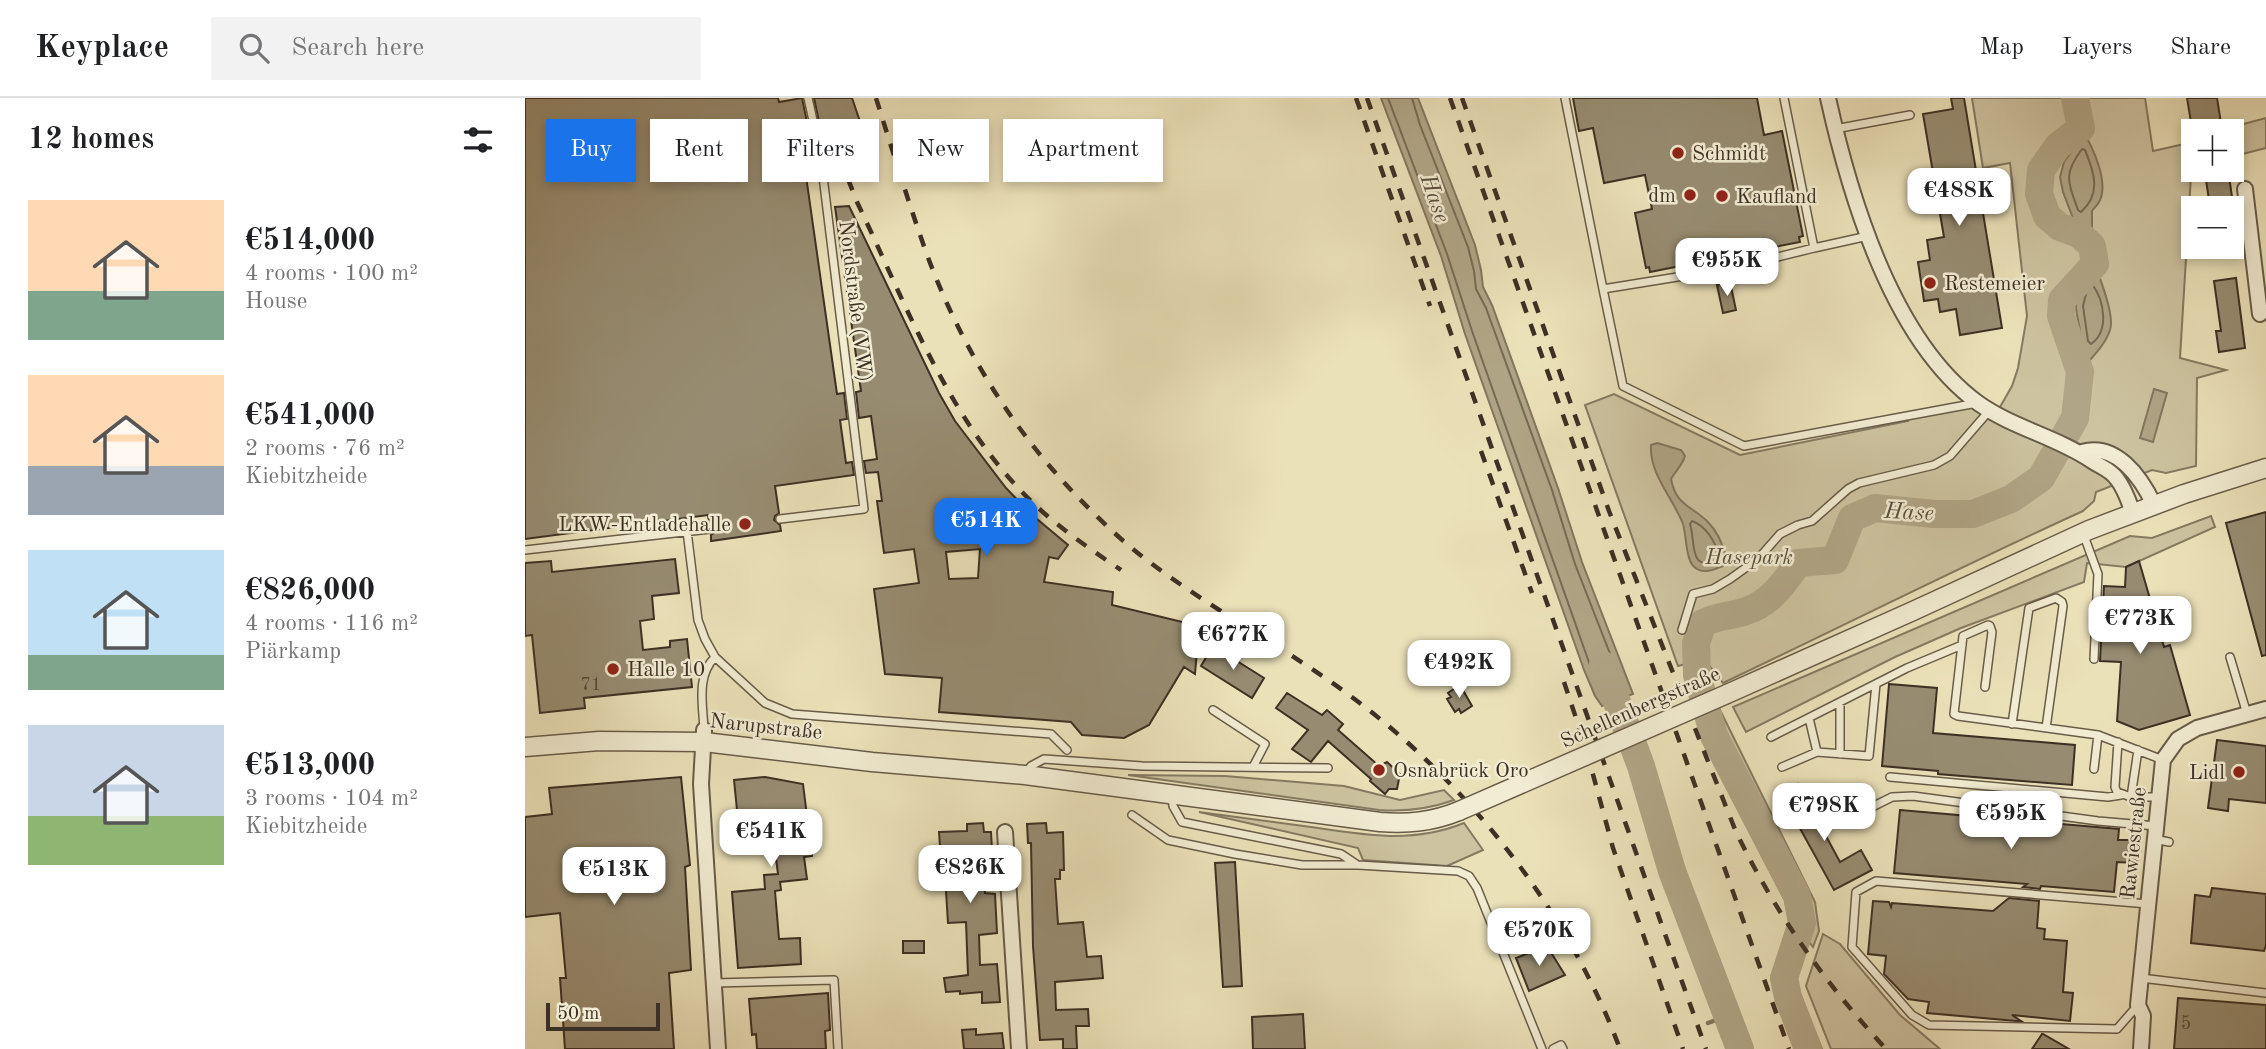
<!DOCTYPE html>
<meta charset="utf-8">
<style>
:root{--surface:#fff;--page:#f2f2f2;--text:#202124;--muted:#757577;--line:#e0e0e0;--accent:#1a73e8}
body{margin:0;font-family:"Old Standard TT",serif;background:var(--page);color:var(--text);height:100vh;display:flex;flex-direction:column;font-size:26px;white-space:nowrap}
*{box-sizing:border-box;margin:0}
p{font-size:23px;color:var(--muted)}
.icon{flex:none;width:38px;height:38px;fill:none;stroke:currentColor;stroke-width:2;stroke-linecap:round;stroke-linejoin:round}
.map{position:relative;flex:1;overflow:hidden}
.details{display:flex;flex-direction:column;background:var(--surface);width:525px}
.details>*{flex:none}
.hud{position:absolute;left:21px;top:21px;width:665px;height:63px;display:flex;gap:14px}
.buttons{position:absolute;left:1656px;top:21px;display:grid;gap:14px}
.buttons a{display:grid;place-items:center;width:63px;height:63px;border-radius:0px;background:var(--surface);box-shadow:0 4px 10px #0003;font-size:35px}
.scale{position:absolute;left:21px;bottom:18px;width:114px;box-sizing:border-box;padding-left:7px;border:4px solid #3d3024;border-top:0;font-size:19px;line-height:24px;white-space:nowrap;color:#3d3024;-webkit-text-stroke:5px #f2ecd2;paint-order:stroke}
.price{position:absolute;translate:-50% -60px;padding:0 16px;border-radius:14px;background:#fff;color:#222;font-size:23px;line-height:46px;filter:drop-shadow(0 2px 4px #0008)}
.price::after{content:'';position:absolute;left:50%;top:42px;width:21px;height:16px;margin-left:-10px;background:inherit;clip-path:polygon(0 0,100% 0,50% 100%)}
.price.on{background:var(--accent);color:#fff}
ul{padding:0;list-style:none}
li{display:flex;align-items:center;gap:21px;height:175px;padding:0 28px}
li span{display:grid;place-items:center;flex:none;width:196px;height:140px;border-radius:0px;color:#555}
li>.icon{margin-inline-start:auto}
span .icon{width:84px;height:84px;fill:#fffc;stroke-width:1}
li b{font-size:30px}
h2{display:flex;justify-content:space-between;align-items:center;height:84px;padding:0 28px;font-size:30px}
.chip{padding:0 24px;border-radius:0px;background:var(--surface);box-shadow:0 4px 10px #0003;font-size:24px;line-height:63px}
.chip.on{background:var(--accent);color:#fff}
header{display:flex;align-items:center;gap:42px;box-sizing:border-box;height:98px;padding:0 35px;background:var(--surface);border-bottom:2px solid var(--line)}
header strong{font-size:33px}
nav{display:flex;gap:38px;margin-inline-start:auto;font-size:24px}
.search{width:490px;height:63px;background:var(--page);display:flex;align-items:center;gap:18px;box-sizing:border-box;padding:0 24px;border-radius:0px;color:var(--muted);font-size:26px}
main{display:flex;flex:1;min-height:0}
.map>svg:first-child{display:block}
.green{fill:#cdc3a0;stroke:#857a62;stroke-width:2}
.water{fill:#b0a586;stroke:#82765f;stroke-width:2}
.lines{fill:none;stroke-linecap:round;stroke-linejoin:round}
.shore{stroke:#766a55;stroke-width:2}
.stream{stroke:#82765f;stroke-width:4.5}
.river{stroke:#b0a586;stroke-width:28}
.building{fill:#978c71;stroke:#3d3024;stroke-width:2;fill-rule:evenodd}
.service-casing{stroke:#685c49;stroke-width:10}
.minor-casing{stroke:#685c49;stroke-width:18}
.tertiary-casing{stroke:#685c49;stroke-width:21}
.service{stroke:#f2ecd2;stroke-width:7}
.minor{stroke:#f2ecd2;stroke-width:14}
.tertiary{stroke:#f2ecd2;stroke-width:18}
.rail{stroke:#3d3024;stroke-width:4.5;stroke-dasharray:12 12;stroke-linecap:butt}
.tertiary-bridge-casing{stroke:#685c49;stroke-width:21;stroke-linecap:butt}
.tertiary-bridge{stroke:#f2ecd2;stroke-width:18}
.poi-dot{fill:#8f2418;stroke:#f2ecd2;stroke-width:2.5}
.labels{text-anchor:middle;stroke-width:5;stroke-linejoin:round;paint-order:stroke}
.number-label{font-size:18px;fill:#544737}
.poi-label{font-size:21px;fill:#3d3024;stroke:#f2ecd2;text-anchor:start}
.street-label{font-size:21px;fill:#3d3024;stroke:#f2ecd2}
.park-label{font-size:21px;font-style:italic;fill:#5a4d3d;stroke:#f2ecd2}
.water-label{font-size:23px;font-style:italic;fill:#5a4d3c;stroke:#f2ecd2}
</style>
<header>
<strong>Keyplace</strong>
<div class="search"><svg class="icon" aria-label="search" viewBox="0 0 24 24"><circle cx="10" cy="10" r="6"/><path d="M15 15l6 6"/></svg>Search here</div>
<nav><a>Map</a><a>Layers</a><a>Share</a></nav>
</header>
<main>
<section class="details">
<h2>12 homes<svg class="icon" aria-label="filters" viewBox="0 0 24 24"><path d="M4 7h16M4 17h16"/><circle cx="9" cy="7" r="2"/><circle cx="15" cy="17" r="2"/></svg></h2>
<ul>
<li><span style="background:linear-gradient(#ffd9b3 65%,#7fa58c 0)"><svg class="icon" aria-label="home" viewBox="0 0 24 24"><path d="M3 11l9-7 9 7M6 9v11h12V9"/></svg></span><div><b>€514,000</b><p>4 rooms · 100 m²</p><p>House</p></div></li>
<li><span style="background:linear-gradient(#ffd9b3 65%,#9aa5b1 0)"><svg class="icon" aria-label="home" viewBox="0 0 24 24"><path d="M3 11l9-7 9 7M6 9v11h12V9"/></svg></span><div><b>€541,000</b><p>2 rooms · 76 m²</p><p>Kiebitzheide</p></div></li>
<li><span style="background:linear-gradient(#bfe0f5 75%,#7fa58c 0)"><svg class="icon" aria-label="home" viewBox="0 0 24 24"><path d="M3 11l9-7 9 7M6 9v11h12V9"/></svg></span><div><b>€826,000</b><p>4 rooms · 116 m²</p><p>Piärkamp</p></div></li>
<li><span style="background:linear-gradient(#c9d6e8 65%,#8fb573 0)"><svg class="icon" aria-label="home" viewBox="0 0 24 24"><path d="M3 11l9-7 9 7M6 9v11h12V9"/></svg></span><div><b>€513,000</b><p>3 rooms · 104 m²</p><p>Kiebitzheide</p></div></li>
</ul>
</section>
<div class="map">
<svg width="1741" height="951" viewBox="0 0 1741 951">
<rect width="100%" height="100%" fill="#ebe1b9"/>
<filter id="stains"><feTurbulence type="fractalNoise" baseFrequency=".00286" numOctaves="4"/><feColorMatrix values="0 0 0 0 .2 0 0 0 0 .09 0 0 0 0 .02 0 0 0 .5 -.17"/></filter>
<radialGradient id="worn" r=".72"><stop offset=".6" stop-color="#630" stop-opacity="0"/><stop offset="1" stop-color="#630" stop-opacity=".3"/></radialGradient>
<!-- green -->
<path class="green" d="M1447,0H1620L1628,53L1668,44L1655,260L1701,272L1672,280L1671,368L1641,375L1627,372L1571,394L1569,403L1558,413C1437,468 1318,528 1198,585L1179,561L1153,568L1060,307L1089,296L1215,357L1383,323L1382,316L1453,305L1471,316L1487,288L1493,270L1502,218L1485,65L1458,70Z
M1741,20V50L1706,59V35L1712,33L1711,28Z
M1686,418L1690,429L1601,469L1562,465L1559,484L1436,530L1370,559L1221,634L1208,609L1605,438L1627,440Z
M1196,614L1290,804L1294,833L1288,849L1275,832L1277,825L1272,798L1189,638L1183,619Z
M603,677L700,678L819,688L875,702L919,692L929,702C904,711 881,714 854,712Z
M674,714C711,719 748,724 786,729C839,737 887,746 939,725L958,752L922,768L838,762L833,750Z
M1298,836L1315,846L1375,917L1415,951H1306L1281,888Z
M1261,862L1297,951H1275L1246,878Z"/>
<!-- water -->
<path class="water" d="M856,0H893L950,147L956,172L958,189L967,207L1033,390L1057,464L1108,596L1077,608L1070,598L1059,572L940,236L916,158Z
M1556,30C1567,47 1585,85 1574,104C1572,108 1569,110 1567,113V148L1554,136L1538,94L1535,79L1539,64L1547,53L1546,38Z
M1570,166C1575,181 1590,218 1585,232C1580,248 1565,261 1555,274L1550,258C1561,242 1553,228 1551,210C1550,193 1559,178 1570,166Z
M1629,291L1642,295L1628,344L1615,340Z
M1132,345L1156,352L1160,358C1157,368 1151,372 1146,381C1151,407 1165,407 1182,423C1192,433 1198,446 1201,459L1198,468C1190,471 1180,476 1172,471C1160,465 1162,439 1158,426C1148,400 1124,376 1126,347Z"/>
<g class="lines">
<!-- shore -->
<path class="shore" d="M863,0L922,156L947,233L1066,570L1076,594L1082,599L1097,593L1098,589L1050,466L1027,392L961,210L951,191L949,173L943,149L895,27L887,0
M1557,51L1560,52C1570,76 1576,96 1556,114L1553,112C1543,84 1538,76 1557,51Z
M1567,186C1579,202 1585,233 1566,246L1563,243L1558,208L1563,188Z
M1167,423C1181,428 1190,443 1194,458L1192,463C1163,473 1171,445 1165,426Z"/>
<!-- stream -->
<path class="stream" d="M1183,925L1202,918"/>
<!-- river -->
<path class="river" d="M1078,567L1116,668L1147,773L1215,951
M1283,951L1263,899L1259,880L1277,825L1272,798L1189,638L1172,577L1171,545L1178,525C1192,518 1207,518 1221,513C1246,505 1259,485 1273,465L1310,462L1327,420L1350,410L1409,416H1448L1486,401L1516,380L1550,320L1555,274L1536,218L1537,202L1570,166L1567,148L1554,136L1535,129L1522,118L1514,96L1516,72L1533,48L1556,30L1550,0"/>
</g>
<!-- building -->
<path class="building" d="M0,0H253L254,4L277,0L290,63L279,64L312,296L319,295L322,321L315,322L321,365L327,364L329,377L250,388L254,415L250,418L249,422L255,427L256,433L186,443V437L190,434L191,430L188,426L184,425L183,417L0,441Z
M289,0H327L346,56L302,61Z
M1048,0H1232L1239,37L1257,33L1278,138L1274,139L1275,144L1219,155L1215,162L1207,164L1186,167L1180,163L1125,174L1124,169L1121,170L1110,115L1127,111L1120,77L1079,85L1068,30L1054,33Z
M1426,0H1439L1477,230L1435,237L1431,211L1415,214L1413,201L1399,203L1393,164L1405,162L1402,142L1419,139L1398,16L1428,11Z
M1662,0H1692L1696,25L1667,30Z
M1704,78L1707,99L1684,102L1681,82Z
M324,108L414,295L430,323L481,390L506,416L543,447L533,461L524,459L519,484L588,494L587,507L674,528L670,576L659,569L624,627L599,640L557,637L546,624L414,614L417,580L360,576L349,491L394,485L389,451L359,455L352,403H357L353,374L341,375L339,363L352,361L346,318L334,320L331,294L336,293L310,109ZM455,451L453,480L424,481L421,454Z
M1711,180L1720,250L1694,254L1691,233H1696L1689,183Z
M1205,184L1211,212L1198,215L1192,187Z
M1741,414V557L1737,558L1701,425Z
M150,461L154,495L127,498L129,521L115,523L118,552L145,549V543L162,541L167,589L59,600L60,610L15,615L7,537L0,538V465L26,463L27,474Z
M1614,463L1639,549L1645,547L1665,617L1614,632L1592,623L1596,564L1575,563L1579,488L1600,489L1601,469Z
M688,548L739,580L727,600L676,568Z
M1364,586L1412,590L1408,635L1550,647L1547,687L1413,676V673L1357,668Z
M935,587L947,608L936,615L934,611L930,614L922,601L926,599L923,595Z
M762,595L797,617L802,612L818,626L813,632L854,668L862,664L875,676L872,691H864L860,696L845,683L846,681L803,643L786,664L767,651L783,632L751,610Z
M1692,642L1741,648V705L1704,701L1703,713L1683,710Z
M156,679L165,767L160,769L166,872L144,875L149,951H40L35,880H41L35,815L0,819V719L27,716L24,690Z
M240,679L278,686L287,758L279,759L282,781L255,784L256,792L250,793L254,841L275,840L276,866L213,870L207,794L240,791L239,777L253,776L247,729L214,732L209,682Z
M1273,686L1315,764L1336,752L1347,772L1309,792L1256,696Z
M1375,712L1594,731L1593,742H1609L1616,749L1614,761L1609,765L1592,764L1589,794L1516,788L1515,791L1498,789L1502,786L1369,775Z
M458,725L459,734H466L467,752L460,753L461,770H458L460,795L470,796L472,835L454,837L455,867L472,866L475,904L457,905V894L435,896V893L421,894L419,880L443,877L441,824L423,825L419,762L412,763L411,749H415L414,734L442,733V726Z
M521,725L522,735L538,734L539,772H535V781H530L533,826L558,824L562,859L576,858L578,880L530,884L531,912L563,911L564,928H551L552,951H538V941L515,942L508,848L506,745H503L502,726Z
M710,764L717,888L698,889L690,765Z
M1687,790L1741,796V847L1739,853L1666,845L1670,797L1685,799Z
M1484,800L1514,803L1512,830L1520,831L1519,841L1542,843L1538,894L1548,895L1545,923L1487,917L1496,923H1491L1402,915L1404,904L1383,901L1359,876L1361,858L1343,856L1348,803L1364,804L1366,809L1367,805L1468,813Z
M378,843H399V855H378Z
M1022,848L1040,877L1004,893L991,860Z
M303,895L305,932L300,933L301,951H232L231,936L227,937L224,901Z
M1653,900L1741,907V951H1649Z
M778,916L780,951H728L727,919Z
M451,931V937L477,935L479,951H439L437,932Z
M1517,936H1518L1544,951H1507Z"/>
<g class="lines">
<defs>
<path id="service" d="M1040,0L1078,191
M1259,0L1289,150L1343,138
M1310,31L1385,17
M1289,150L1208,170L1078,191L1098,288L1219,348L1452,305
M255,421L339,411L295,54L283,0
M162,433L173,522L180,541L190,559L240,605L267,616L526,636L542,652
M1558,435L1573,476L1569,561
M0,452L185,431
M1157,532L1168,496L1188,491L1205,481L1233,461L1255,436L1273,427L1287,423L1323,391L1334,385L1409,367L1425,358L1464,313
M1705,559L1722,616
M1460,589L1467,534L1465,528L1463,527L1438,538L1429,616L1433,618L1573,637L1638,662
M1315,605V656
M688,612L740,646L728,669
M1284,620L1292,654
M1487,626L1504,510L1531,500L1537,504L1538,508L1521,630
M179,632C178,607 171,578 190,559
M1246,639L1382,570L1437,547
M1593,644L1590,689L1592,694L1606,699H1634
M1257,669L1292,654L1344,658L1351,586
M1569,671L1573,637
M500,677L506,668L519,661L617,668L803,670
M1365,679L1583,699L1596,697
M647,697L648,708L657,724L816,756L831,766
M1606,699L1613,652
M607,717L643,742L710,756L777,767H833L933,773L944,778L952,790L1017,951
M1319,723L1367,699L1388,698L1573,723L1631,728
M1629,741L1644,744
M1616,880L1741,895
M189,885L309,882L313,951
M1613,907L1592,931L1404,927L1387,917L1327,849L1331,794L1351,783L1623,806
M1028,951L1036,947L1038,951"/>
<path id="minor" d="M1303,0C1325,99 1368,243 1453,305C1488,330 1532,339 1567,363C1576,369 1586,372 1592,381C1600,391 1604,404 1608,415
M1720,91L1735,216
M1557,354C1591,344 1616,379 1629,407
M179,632L176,686L193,951
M480,734L494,951
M1616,951L1618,918L1613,907L1638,662L1653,641L1672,630L1741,611"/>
<path id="tertiary" d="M1202,596L1388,513L1564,432L1659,396L1741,370
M0,649L74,643L179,644L347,664L500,677L855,724C883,726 907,724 934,713"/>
</defs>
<!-- service casing -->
<use href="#service" class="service-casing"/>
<!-- minor casing -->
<use href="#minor" class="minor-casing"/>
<!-- tertiary casing -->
<use href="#tertiary" class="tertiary-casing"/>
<!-- service -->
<use href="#service" class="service"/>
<!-- minor -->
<use href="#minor" class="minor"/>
<!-- tertiary -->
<use href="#tertiary" class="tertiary"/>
<!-- rail -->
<path class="rail" d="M351,0C367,51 383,103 401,154C433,242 482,324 546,392C567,414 590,437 614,456C675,504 743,540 806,584C933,672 1041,806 1095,951
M831,0L905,208
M842,0L1181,951
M925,0L1264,951
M937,0L1084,413L1211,734C1251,816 1299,884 1361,951
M323,81L332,104C381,206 424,324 507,404C534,430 565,451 596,472
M956,353L1007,495
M1039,584L1060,647L1088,750L1158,951"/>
<defs>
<path id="tertiary-bridge" d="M934,713L1202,596"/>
</defs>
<!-- tertiary-bridge casing -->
<use href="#tertiary-bridge" class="tertiary-bridge-casing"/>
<!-- tertiary-bridge -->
<use href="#tertiary-bridge" class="tertiary-bridge"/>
</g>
<!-- markers -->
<g class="poi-dot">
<circle cx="1153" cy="55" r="7"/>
<circle cx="1165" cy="97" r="7"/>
<circle cx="1197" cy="98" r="7"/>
<circle cx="1405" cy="185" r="7"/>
<circle cx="220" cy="426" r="7"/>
<circle cx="88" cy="571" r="7"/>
<circle cx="854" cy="672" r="7"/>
<circle cx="1714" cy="674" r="7"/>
</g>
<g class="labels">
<!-- number labels -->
<g class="number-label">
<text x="66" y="592">71</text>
<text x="1661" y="931">5</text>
</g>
<!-- poi labels -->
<g class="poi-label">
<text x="1167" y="62">Schmidt</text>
<text x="1151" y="104" text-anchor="end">dm</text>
<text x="1211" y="105">Kaufland</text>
<text x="1419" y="192">Restemeier</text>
<text x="206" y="433" text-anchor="end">LKW-Entladehalle</text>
<text x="102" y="578">Halle 10</text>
<text x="868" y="679">Osnabrück Oro</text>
<text x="1700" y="681" text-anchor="end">Lidl</text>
</g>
<!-- street labels -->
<g class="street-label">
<text transform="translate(331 203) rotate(83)" y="7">Nordstraße (VW)</text>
<text transform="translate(1115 609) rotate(-24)" y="7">Schellenbergstraße</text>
<text transform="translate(241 628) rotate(6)" y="7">Narupstraße</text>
<text transform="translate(1608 745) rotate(-84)" y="7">Rawiestraße</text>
</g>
<!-- park labels -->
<g class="park-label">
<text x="1224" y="466">Hasepark</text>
</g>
<!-- water labels -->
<g class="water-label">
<text transform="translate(911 100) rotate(71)" y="8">Hase</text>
<text transform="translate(1384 413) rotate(3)" y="8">Hase</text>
</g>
</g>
<rect width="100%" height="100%" filter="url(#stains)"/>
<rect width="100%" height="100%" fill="url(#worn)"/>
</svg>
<div class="buttons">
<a>+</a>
<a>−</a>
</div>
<div class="scale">50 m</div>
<b class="price" style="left:1434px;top:130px">€488K</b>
<b class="price" style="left:1202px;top:200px">€955K</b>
<b class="price on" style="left:461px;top:460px">€514K</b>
<b class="price" style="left:1615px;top:558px">€773K</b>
<b class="price" style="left:708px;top:574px">€677K</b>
<b class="price" style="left:934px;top:602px">€492K</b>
<b class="price" style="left:1299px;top:745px">€798K</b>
<b class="price" style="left:1486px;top:753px">€595K</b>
<b class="price" style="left:246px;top:771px">€541K</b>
<b class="price" style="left:445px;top:807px">€826K</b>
<b class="price" style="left:89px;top:809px">€513K</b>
<b class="price" style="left:1014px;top:870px">€570K</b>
<div class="hud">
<a class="chip on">Buy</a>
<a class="chip">Rent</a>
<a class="chip">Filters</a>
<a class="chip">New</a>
<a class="chip">Apartment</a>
</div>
</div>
</main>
